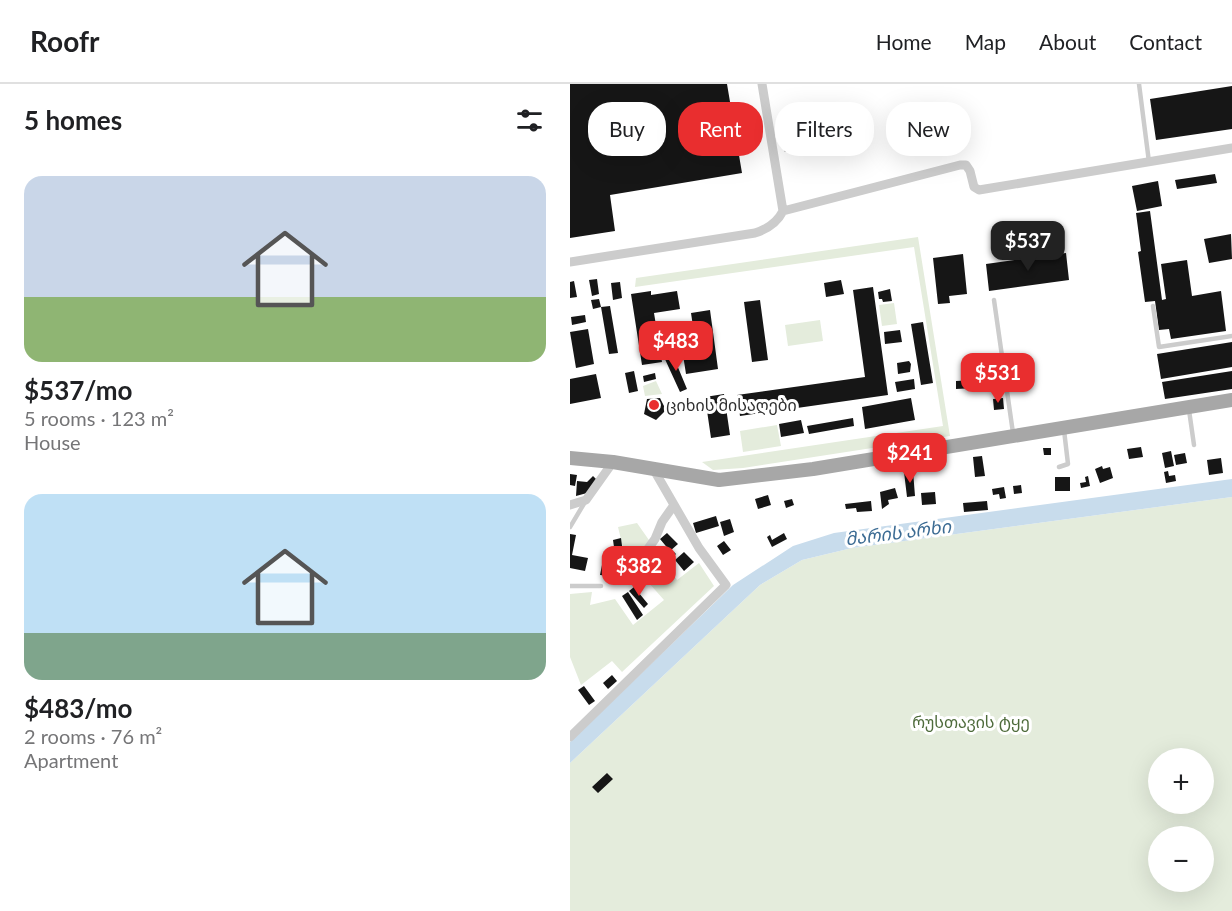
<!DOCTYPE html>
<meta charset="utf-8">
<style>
:root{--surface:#fff;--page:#f2f2f2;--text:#202124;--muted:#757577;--line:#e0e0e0;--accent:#e92e2f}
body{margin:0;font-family:Lato,"Noto Sans Georgian",sans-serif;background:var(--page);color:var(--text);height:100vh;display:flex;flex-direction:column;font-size:22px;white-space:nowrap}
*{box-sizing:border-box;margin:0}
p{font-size:20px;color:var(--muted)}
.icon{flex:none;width:33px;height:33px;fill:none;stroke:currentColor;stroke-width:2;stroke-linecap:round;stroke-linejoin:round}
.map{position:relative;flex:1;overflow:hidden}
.side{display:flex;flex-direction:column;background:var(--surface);width:570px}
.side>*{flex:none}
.top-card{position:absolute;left:18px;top:18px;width:554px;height:54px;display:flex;gap:12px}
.buttons{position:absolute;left:578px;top:664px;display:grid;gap:12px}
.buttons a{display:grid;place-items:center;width:66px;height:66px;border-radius:50%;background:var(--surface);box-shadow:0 6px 24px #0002;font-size:30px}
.price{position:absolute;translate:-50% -51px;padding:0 14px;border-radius:12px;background:var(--accent);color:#fff;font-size:20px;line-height:39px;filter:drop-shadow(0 2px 3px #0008)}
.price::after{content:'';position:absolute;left:50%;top:36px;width:18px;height:14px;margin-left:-9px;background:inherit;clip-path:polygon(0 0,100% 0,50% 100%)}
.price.active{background:#222;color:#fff}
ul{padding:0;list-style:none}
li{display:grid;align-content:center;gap:12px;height:318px;padding:0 24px}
li span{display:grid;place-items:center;height:186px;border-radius:18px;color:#555}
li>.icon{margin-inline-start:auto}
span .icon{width:108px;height:108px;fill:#fffc;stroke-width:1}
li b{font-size:26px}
h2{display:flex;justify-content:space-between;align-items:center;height:72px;padding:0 24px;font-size:26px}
.tag{padding:0 21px;border-radius:24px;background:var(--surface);box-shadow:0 6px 24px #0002;font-size:21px;line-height:54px}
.tag.active{background:var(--accent);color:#fff}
header{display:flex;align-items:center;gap:36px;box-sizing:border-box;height:84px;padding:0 30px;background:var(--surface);border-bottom:2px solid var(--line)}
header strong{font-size:28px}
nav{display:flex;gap:33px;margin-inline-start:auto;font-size:21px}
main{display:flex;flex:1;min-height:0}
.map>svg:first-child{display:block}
.green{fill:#e4ecdc;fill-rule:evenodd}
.water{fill:#c8dcec}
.building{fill:#161616}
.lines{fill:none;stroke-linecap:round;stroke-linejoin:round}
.lane{stroke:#ccc;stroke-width:4.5}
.street{stroke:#ccc;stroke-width:9}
.primary{stroke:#a7a7a7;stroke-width:14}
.poi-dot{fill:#e92e2f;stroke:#fff;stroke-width:2}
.labels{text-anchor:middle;stroke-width:6;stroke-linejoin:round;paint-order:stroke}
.poi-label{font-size:16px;fill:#2f2f2f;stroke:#fff;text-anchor:start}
.park-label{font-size:16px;fill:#4e6b3b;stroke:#fff}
.water-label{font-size:18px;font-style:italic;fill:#3b6b93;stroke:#fff}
</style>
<header>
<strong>Roofr</strong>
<nav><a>Home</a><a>Map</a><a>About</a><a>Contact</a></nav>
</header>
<main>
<section class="side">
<h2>5 homes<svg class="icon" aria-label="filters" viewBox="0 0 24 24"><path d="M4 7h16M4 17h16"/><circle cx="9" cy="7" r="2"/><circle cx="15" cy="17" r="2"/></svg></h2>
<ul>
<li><span style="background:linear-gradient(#c9d6e8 65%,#8fb573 0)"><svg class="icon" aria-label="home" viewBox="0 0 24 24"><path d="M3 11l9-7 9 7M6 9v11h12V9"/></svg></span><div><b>$537/mo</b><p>5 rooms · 123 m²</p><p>House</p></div></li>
<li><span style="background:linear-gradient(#bfe0f5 75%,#7fa58c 0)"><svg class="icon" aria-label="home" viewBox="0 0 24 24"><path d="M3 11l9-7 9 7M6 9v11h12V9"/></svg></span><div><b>$483/mo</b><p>2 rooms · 76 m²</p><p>Apartment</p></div></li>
</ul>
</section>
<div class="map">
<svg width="662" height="827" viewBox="0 0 662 827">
<rect width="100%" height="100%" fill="#fff"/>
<!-- green -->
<path class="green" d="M348,153L380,352L173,384L143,386L132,378L373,342L344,163L65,203L66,194Z
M324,219L327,240L312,242L309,221Z
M250,236L253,257L218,262L215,241Z
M86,297L92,310L75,312L73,302Z
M207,341L211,362L173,368L170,347Z
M662,413V827H0V679L190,501L232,476L282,464ZM588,675H633V720H588ZM588,753H633V798H588Z
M67,439L107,496L129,479L144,502L52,588L42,577L11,601L0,573V510L22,508L20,521L45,515L63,541L94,516L55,472L48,443Z"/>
<!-- water -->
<path class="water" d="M662,395V413L282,464L232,476L190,501L0,679V658L163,501L223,462L264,449Z"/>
<!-- building -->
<path class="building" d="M0,0H157L172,89L40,111L45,147L0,154Z
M662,2V45L586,56L580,15Z
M257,31L264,49L215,68L208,51Z
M645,90L647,99L607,105L605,96Z
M588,97L592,122L567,127L562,102Z
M580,127L592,216L596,215L591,180L617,176L622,212L651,207L656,247L601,255L599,245L589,246L585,217L575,218L568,168L571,167L566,129Z
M661,150L662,175L639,179L634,155Z
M496,169L499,196L419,207L416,180Z
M393,170L397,210L379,212L380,219L368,220L363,174Z
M27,195L29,210L22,212L19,196Z
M271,196L274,210L256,213L254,199Z
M4,197L7,213L0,214V198Z
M50,198L52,214L43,216L41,199Z
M303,203L318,311L170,332L167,311L295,293L283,206Z
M320,205L322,217L313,218L312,215H309L308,208Z
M81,207V211L107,207L110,225L84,229L92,278L72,281L61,210Z
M29,215L31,223L40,222L48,269L39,270L31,223L23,225L21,216Z
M190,216L198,276L182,278L174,218Z
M140,226L148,285L116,290L113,271L127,269L121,229Z
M15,231L16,238L2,241L1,233Z
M353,238L363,299L351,301L341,240Z
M18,245L24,280L6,284L0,248Z
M330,246L332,258L315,260L314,248Z
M662,258V283L591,295L587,270Z
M102,269L117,305L110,308L94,273Z
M339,277L341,280L340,288L328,290L327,279Z
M64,287L68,307L59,309L55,289Z
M662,287V305L595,315L592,298Z
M85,289L86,295L74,298L73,292Z
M26,290L31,314L0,320V295Z
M344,295L345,305L327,308L325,298Z
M404,296L405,304L386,305V297Z
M154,310L160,351L141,354L135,313Z
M90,314L96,326L86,336L74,330L77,315Z
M341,314L345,336L295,345L292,323Z
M433,314L434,325L424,326L423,315Z
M283,334L284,342L239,350L237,342Z
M231,336L234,349L211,353L209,340Z
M571,363L573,373L559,375L557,365Z
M473,364H481V371H474Z
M601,367L604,382L595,384L592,369Z
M615,369L617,379L606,381L604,371Z
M412,372L415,392L405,393L403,373Z
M651,374L653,389L639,391L637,376Z
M532,382L533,385L540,383L543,394L530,399L525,385Z
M343,387L345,412L337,413L334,388Z
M598,387L599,392L605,391L606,397L596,399L594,388Z
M0,390L7,391L5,402L0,401Z
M23,392L27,396L17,409L6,412L7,397L17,398Z
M518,392L520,402L511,404L510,399L516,398L515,393Z
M485,393H500V407H485Z
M451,401L452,409L444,410L443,402Z
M434,403L436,414L430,415L429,410L423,411L422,405Z
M325,404L328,414L318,416L319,420L312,425L310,408Z
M365,408L366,420L352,421L351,409Z
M198,411L201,421L188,425L185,415Z
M222,415L224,421L216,424L214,417Z
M301,417L302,427L287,428L286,424L276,425L275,420Z
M417,417L418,426L394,428L393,419Z
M146,432L149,442L126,449L123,439Z
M160,435L164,448L154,452L150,438Z
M97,449L108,460L100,467L90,455Z
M214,449L217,455L202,463L197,453L200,451L202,456Z
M0,450L6,451L2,471L18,474L15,487L0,484Z
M51,454L53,469L45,470L43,456Z
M154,457L161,466L153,471L147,462Z
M90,464L98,473L104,468L106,470L95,480L85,468Z
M114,468L124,478L114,487L105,476Z
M32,481L41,482L39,492L30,491Z
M64,503L78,520L74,524L59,507Z
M58,508L73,531L67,536L52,512Z
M42,591L47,597L38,605L33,599Z
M14,602L25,617L19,621L8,606Z
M37,689L43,695L28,709L22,703Z"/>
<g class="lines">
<!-- lane -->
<path class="lane" d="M569,0L579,78
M424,216L443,349
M583,222L589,263L662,252
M619,326L624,361
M489,383L498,380L494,346
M0,443L15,418
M0,502H31"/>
<!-- street -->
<path class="street" d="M213,127L390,81H396L400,87L404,103L409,106L662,64
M0,178L185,149C198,145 207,139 213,127L192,0
M0,421L16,416L43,378
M67,480L85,455L92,438L104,421
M0,653L156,501L129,464L84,386"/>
<!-- primary -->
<path class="primary" d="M0,374L43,378L149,396L243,385L662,316"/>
</g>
<!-- markers -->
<circle class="poi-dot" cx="84" cy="321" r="6"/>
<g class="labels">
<!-- poi labels -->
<g class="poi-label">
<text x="96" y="327">ციხის მისაღები</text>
</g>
<!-- park labels -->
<g class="park-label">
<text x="401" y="644">რუსთავის ტყე</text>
</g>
<!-- water labels -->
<g class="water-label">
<text transform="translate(328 449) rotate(-7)" y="6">მარის არხი</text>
</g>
</g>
</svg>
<div class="buttons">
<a>+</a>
<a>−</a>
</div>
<b class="price active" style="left:458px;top:188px">$537</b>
<b class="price" style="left:106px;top:288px">$483</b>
<b class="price" style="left:428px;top:320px">$531</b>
<b class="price" style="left:340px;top:400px">$241</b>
<b class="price" style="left:69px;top:513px">$382</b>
<div class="top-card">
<a class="tag">Buy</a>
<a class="tag active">Rent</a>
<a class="tag">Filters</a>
<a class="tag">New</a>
</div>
</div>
</main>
